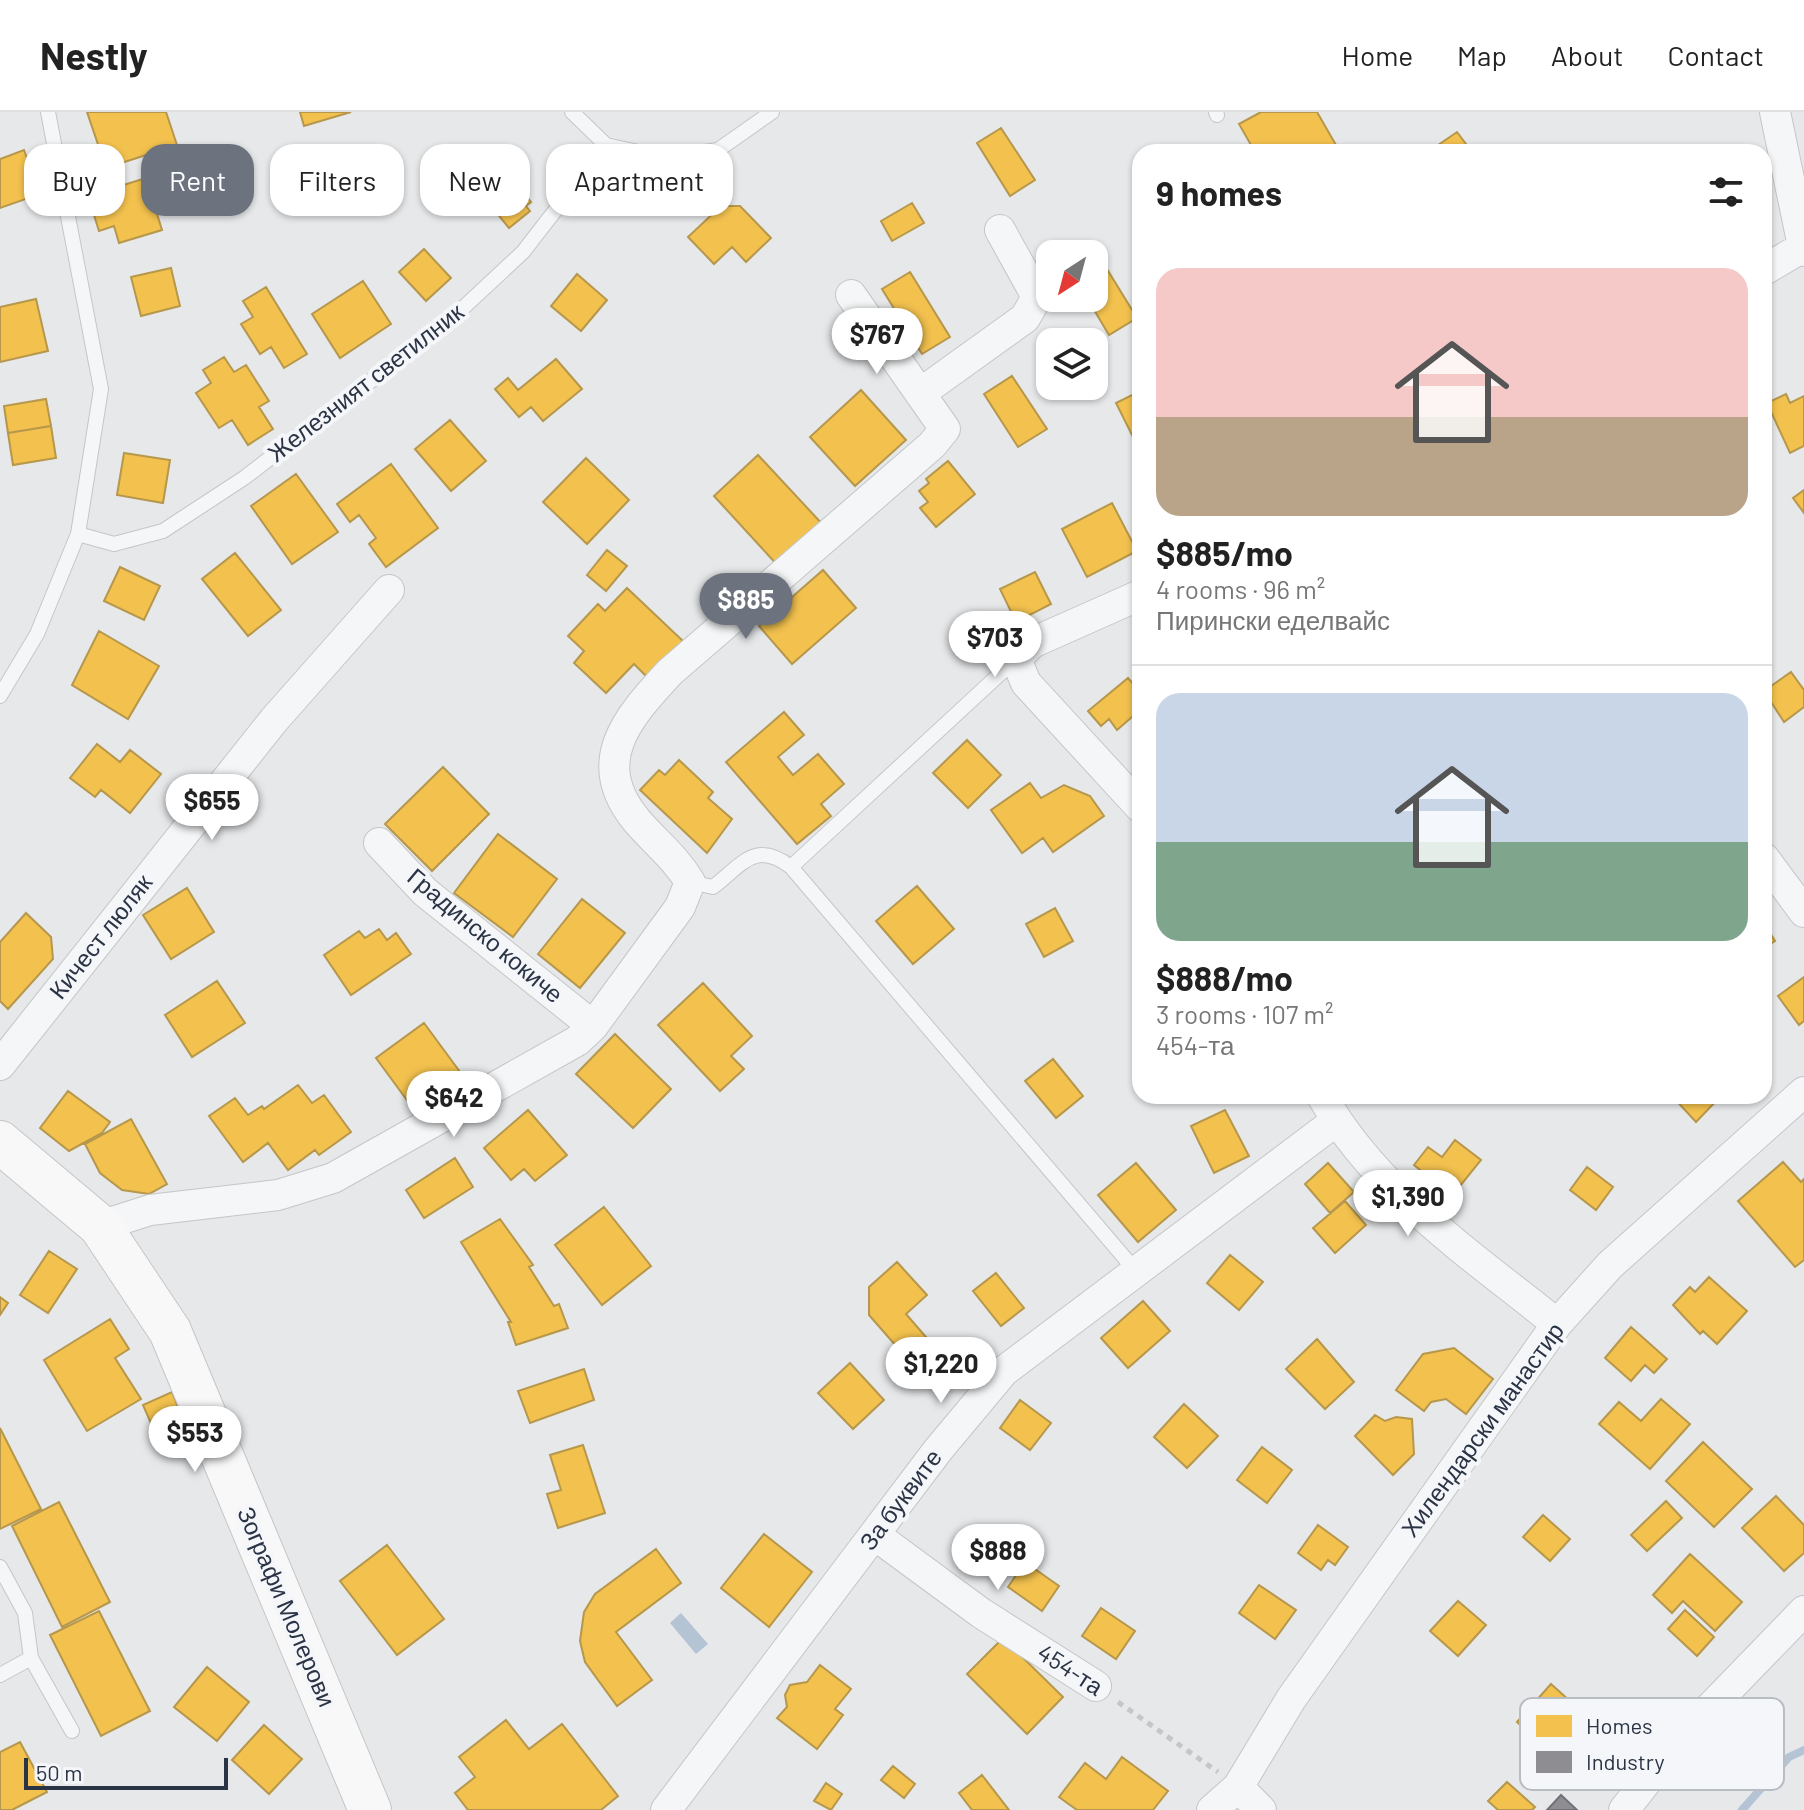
<!DOCTYPE html>
<meta charset="utf-8">
<style>
:root{--surface:#fff;--page:#f6f6f6;--text:#222;--muted:#767676;--line:#e0e0e0;--accent:#6c737f}
body{margin:0;font-family:Barlow,sans-serif;background:var(--page);color:var(--text);height:100vh;display:flex;flex-direction:column;font-size:30px;white-space:nowrap}
*{box-sizing:border-box;margin:0}
p{font-size:26px;color:var(--muted)}
.icon{flex:none;width:44px;height:44px;fill:none;stroke:currentColor;stroke-width:2;stroke-linecap:round;stroke-linejoin:round}
.map{position:relative;flex:1;overflow:hidden}
.sheet{position:absolute;left:1132px;top:32px;width:640px;height:960px;display:flex;flex-direction:column;background:var(--surface);border-radius:24px;box-shadow:0 2px 6px #0004}
.sheet>*{flex:none}
.banner{position:absolute;left:24px;top:32px;width:760px;height:72px;display:flex;gap:16px}
.needle{width:52px;rotate:216deg}
.controls{position:absolute;left:1036px;top:128px;display:grid;gap:16px}
.controls a{display:grid;place-items:center;width:72px;height:72px;border-radius:16px;background:var(--surface);box-shadow:0 2px 6px #0004;font-size:40px}
.scale{position:absolute;left:24px;bottom:20px;width:204px;box-sizing:border-box;padding-left:8px;border:4px solid #2b3445;border-top:0;font-size:22px;line-height:28px;white-space:nowrap;color:#2b3445;-webkit-text-stroke:6px #f4f6f9;paint-order:stroke}
.price{position:absolute;translate:-50% -68px;padding:0 18px;border-radius:28px;background:#fff;color:#222;font-size:26px;line-height:52px;filter:drop-shadow(0 2px 4px #0008)}
.price::after{content:'';position:absolute;left:50%;top:48px;width:24px;height:18px;margin-left:-12px;background:inherit;clip-path:polygon(0 0,100% 0,50% 100%)}
.price.active{background:var(--accent);color:#fff}
ul{padding:0;list-style:none}
li{display:grid;align-content:center;gap:16px;height:424px;padding:0 24px}
li+li{border-top:2px solid var(--line)}
li span{display:grid;place-items:center;height:248px;border-radius:24px;color:#555}
li>.icon{margin-inline-start:auto}
span .icon{width:144px;height:144px;fill:#fffc;stroke-width:1}
li b{font-size:34px}
h2{display:flex;justify-content:space-between;align-items:center;height:96px;padding:0 24px;font-size:34px}
.tag{padding:0 28px;border-radius:24px;background:var(--surface);box-shadow:0 2px 6px #0004;font-size:28px;line-height:72px}
.tag.active{background:var(--accent);color:#fff}
header{display:flex;align-items:center;gap:48px;box-sizing:border-box;height:112px;padding:0 40px;background:var(--surface);border-bottom:2px solid var(--line)}
header strong{font-size:38px}
nav{display:flex;gap:44px;margin-inline-start:auto;font-size:28px}
.map>svg:first-child{display:block}
.water{fill:#b4c4d5}
.homes{fill:#f2c14e;stroke:#b6974b;stroke-width:2}
.industry{fill:#8d8d92;stroke:#70727b;stroke-width:2}
.lines{fill:none;stroke-linecap:round;stroke-linejoin:round}
.stream{stroke:#b4c4d5;stroke-width:8}
.lane-casing{stroke:#c4c6c8;stroke-width:16}
.street-casing{stroke:#c4c6c8;stroke-width:32}
.secondary-casing{stroke:#c4c6c8;stroke-width:44}
.path{stroke:#c5c6ca;stroke-width:5;stroke-dasharray:6 6;stroke-linecap:butt}
.lane{stroke:#f5f6f7;stroke-width:14}
.street{stroke:#f5f6f7;stroke-width:30}
.secondary{stroke:#f8f8f8;stroke-width:42}
.labels{text-anchor:middle;stroke-width:8;stroke-linejoin:round;paint-order:stroke}
.street-label{font-size:24px;fill:#2b3445;stroke:#f4f6f9}
.key{fill:#f4f6f9;stroke:#b8bcc3;stroke-width:2}
.key-label{font-size:22px;fill:#2b3445}
</style>
<header>
<strong>Nestly</strong>
<nav><a>Home</a><a>Map</a><a>About</a><a>Contact</a></nav>
</header>
<div class="map">
<svg width="1804" height="1698" viewBox="0 0 1804 1698">
<rect width="100%" height="100%" fill="#e6e8ea"/>
<!-- water -->
<path class="water" d="M681,1501L708,1532L696,1542L670,1511Z"/>
<!-- homes -->
<path class="homes" d="M87,0H166L177,33L106,56Z
M300,0H351L304,14Z
M1261,0H1317L1340,40H1255L1239,12Z
M1001,16L1035,68L1010,84L977,31Z
M1457,20L1472,40H1428Z
M24,38L40,82L0,96V47Z
M505,57L531,90L526,94L530,99L509,116L496,100L493,102L476,74Z
M146,66L162,118L119,131L114,114L99,119L88,84Z
M912,91L924,111L892,129L881,109Z
M721,94H740L771,126L746,150L732,135L714,152L688,125Z
M1094,136L1137,206L1109,223L1087,186H1094V142H1082Z
M424,137L451,166L426,189L399,160Z
M171,156L180,194L141,204L131,165Z
M910,160L950,225L922,242L882,177Z
M577,162L607,188L581,219L551,194Z
M363,169L391,212L340,246L312,202Z
M266,175L307,242L284,256L271,235L260,242L241,212L253,205L243,189Z
M36,187L48,239L0,250V195Z
M224,245L234,260L246,253L269,289L259,295L273,317L248,333L232,308L219,316L196,281L211,271L203,258Z
M556,247L582,277L543,309L531,295L519,305L495,277L508,266L518,278Z
M1012,264L1047,317L1018,335L984,282Z
M861,278L906,328L855,374L810,325Z
M1140,279V334L1138,335L1116,291Z
M1786,282L1790,291L1804,284V334L1790,341L1767,291Z
M46,287L51,314L8,321L4,294Z
M450,308L486,349L451,379L415,337Z
M51,314L56,346L13,353L8,321Z
M124,341L170,348L163,391L117,383Z
M758,343L825,415L780,456L714,384Z
M586,346L629,388L587,432L543,390Z
M948,349L975,382L936,415L920,396L928,390L919,379L929,371L926,367Z
M391,352L438,416L386,455L369,432L376,426L359,403L350,410L337,392Z
M296,362L338,420L292,452L251,394Z
M1804,378V401L1793,386Z
M1112,391L1137,439L1087,465L1062,417Z
M607,438L627,454L606,479L587,463Z
M235,441L281,498L248,524L202,467Z
M120,455L160,474L144,508L104,489Z
M823,458L856,496L792,552L759,514Z
M1035,460L1051,492L1016,510L1000,477Z
M627,476L684,530L649,567L634,552L606,581L574,551L584,539L568,524L598,492L605,499Z
M99,519L159,554L128,607L72,573Z
M1791,560L1804,578V595L1784,610L1764,579Z
M1128,566L1140,580V598L1117,618L1109,607L1101,614L1088,599Z
M784,600L804,623L778,645L793,663L818,642L844,672L821,692L831,704L797,732L726,650Z
M967,628L1001,663L968,696L933,661Z
M97,632L120,650L130,638L161,662L130,701L101,678L95,685L70,666Z
M679,648L713,680L708,686L732,707L707,741L640,678L659,658L665,663Z
M443,655L489,702L432,759L385,712Z
M1030,671L1041,686L1064,673L1090,684L1104,704L1053,740L1043,726L1022,741L991,698Z
M498,722L557,767L513,825L454,781Z
M917,774L954,817L913,852L876,809Z
M187,776L214,820L171,847L143,803Z
M582,787L625,821L580,876L538,842Z
M1055,796L1073,829L1044,845L1026,812Z
M26,801L51,825L53,847L8,897L0,889V830Z
M1765,813L1775,829L1764,836V814Z
M379,817L387,828L396,821L411,842L351,883L324,843L359,819L365,826Z
M1804,865V909L1799,913L1778,884Z
M217,869L245,911L192,945L165,903Z
M703,871L752,924L731,944L744,957L720,979L658,913Z
M424,911L463,964L415,999L376,946Z
M615,922L671,977L633,1016L576,962Z
M1053,947L1083,984L1056,1006L1025,969Z
M298,973L312,991L324,983L351,1020L319,1043L315,1038L288,1058L268,1031L243,1050L209,1004L235,986L248,1003L262,994L264,997Z
M68,979L110,1010L102,1021L69,1039L40,1016Z
M1672,984H1721L1696,1010Z
M528,998L567,1043L535,1069L524,1057L511,1068L484,1036Z
M1225,998L1249,1044L1214,1061L1191,1014Z
M131,1007L167,1072L149,1082L122,1078L100,1061L85,1032Z
M1455,1028L1481,1048L1452,1084L1414,1053L1428,1035L1442,1045Z
M455,1046L473,1075L424,1106L406,1078Z
M1783,1050L1801,1070L1804,1067V1148L1795,1155L1738,1089Z
M1136,1051L1176,1098L1138,1130L1098,1083Z
M1328,1051L1354,1080L1330,1101L1305,1072Z
M1587,1055L1613,1075L1596,1098L1570,1078Z
M1345,1089L1366,1113L1335,1141L1313,1116Z
M604,1095L651,1154L602,1193L555,1133Z
M500,1107L533,1153L529,1155L554,1194L559,1192L568,1216L516,1233L508,1210H511L461,1130Z
M49,1139L77,1157L48,1201L20,1183Z
M1230,1143L1263,1170L1239,1198L1207,1171Z
M897,1150L927,1183L906,1202L932,1232L911,1251L869,1203V1175Z
M996,1161L1024,1196L1001,1214L973,1179Z
M1709,1165L1747,1199L1717,1232L1703,1219L1700,1222L1673,1193L1690,1175L1695,1180Z
M0,1185L8,1191L0,1203Z
M1143,1189L1170,1219L1128,1256L1101,1226Z
M110,1207L129,1237L115,1246L141,1287L87,1319L44,1248Z
M1631,1215L1667,1247L1654,1261L1645,1253L1631,1269L1605,1246Z
M1317,1227L1354,1270L1325,1297L1286,1257Z
M1454,1236L1493,1267L1466,1302L1446,1287L1431,1290L1424,1299L1396,1278L1423,1242Z
M850,1251L884,1288L853,1317L818,1281Z
M584,1257L594,1288L530,1311L518,1279Z
M172,1280L188,1320L160,1332L143,1293Z
M1661,1287L1690,1312L1650,1357L1599,1312L1619,1290L1641,1309Z
M1020,1288L1051,1311L1030,1338L1000,1316Z
M1184,1292L1218,1324L1187,1356L1154,1325Z
M1375,1303L1385,1309L1396,1305L1412,1307L1414,1342L1393,1363L1355,1324Z
M0,1316L41,1397L0,1417Z
M1703,1330L1752,1377L1714,1415L1666,1369Z
M583,1333L605,1401L558,1416L547,1382L561,1378L550,1343Z
M1262,1335L1292,1358L1267,1391L1237,1368Z
M1776,1384L1804,1413V1441L1784,1459L1742,1416Z
M1666,1389L1682,1406L1647,1439L1631,1423Z
M59,1390L110,1490L62,1515L12,1414Z
M1543,1403L1570,1427L1550,1449L1523,1425Z
M1318,1413L1348,1435L1335,1453L1328,1448L1321,1458L1298,1441Z
M764,1422L812,1460L769,1515L721,1476Z
M387,1433L444,1507L397,1543L340,1469Z
M656,1437L681,1471L616,1520L652,1568L617,1594L585,1550L580,1529L584,1500L595,1482Z
M1690,1442L1742,1490L1715,1519L1683,1489L1672,1501L1653,1483Z
M1025,1450L1059,1474L1042,1499L1008,1475Z
M1259,1473L1296,1498L1275,1527L1239,1501Z
M1458,1489L1486,1513L1458,1544L1430,1519Z
M1101,1496L1135,1519L1116,1547L1082,1524Z
M1685,1498L1714,1525L1697,1544L1668,1517Z
M99,1499L150,1599L101,1624L50,1523Z
M1003,1526L1063,1585L1027,1622L967,1562Z
M820,1553L851,1577L835,1597L843,1603L817,1637L777,1606L787,1595L785,1583L790,1573L807,1570Z
M207,1555L249,1590L217,1629L174,1595Z
M1551,1572L1590,1607L1599,1597L1626,1621L1583,1669L1517,1610Z
M506,1608L529,1637L562,1612L618,1684L601,1698H468L455,1681L475,1665L459,1645Z
M264,1613L302,1647L269,1682L232,1648Z
M20,1630L47,1680L12,1698H0V1640Z
M1122,1645L1168,1679L1153,1698H1077L1059,1685L1085,1651L1106,1667Z
M893,1654L915,1672L904,1686L881,1668Z
M982,1663L1009,1698H972L959,1681Z
M1507,1670L1535,1695L1532,1698H1498L1488,1689Z
M826,1671L842,1682L831,1698L814,1689Z"/>
<!-- industry -->
<path class="industry" d="M1561,1683L1577,1698H1547Z"/>
<g class="lines">
<!-- stream -->
<path class="stream" d="M1742,1698L1789,1645L1804,1638"/>
<defs>
<path id="lane" d="M572,0L606,33L666,46L718,38L772,0
M1216,0L1217,3
M78,422L114,432L163,419L244,366L449,209L523,140L606,33
M0,584L37,522L78,422L101,277L48,0
M791,755L1016,547
M690,770L713,775C743,752 755,728 791,755L1135,1158
M0,1455L25,1501L31,1546L0,1563
M31,1546L72,1619"/>
<path id="street" d="M1775,0L1804,139
M1764,158L1803,135
M922,280L1025,206L1037,185L1000,118
M1140,483L1032,531L1016,547L1026,571L1140,695
M379,731L425,780L593,914
M1764,746L1804,800
M0,953L274,608L389,478
M1322,984C1376,1080 1473,1144 1557,1212
M100,1114L150,1098L278,1083L333,1066L577,929L593,914L680,795L690,770C675,745 655,730 637,709C588,650 627,606 670,560L932,333L945,317L851,183
M875,1423L981,1501L1096,1574
M1238,1675L1261,1698
M666,1698L938,1338L1004,1259L1336,1009
M1212,1698L1238,1675L1291,1587L1557,1212L1610,1153L1804,980
M1624,1698L1678,1629L1804,1499"/>
<path id="secondary" d="M0,1030L100,1114L170,1219L370,1698"/>
</defs>
<!-- lane casing -->
<use href="#lane" class="lane-casing"/>
<!-- street casing -->
<use href="#street" class="street-casing"/>
<!-- secondary casing -->
<use href="#secondary" class="secondary-casing"/>
<!-- path -->
<path class="path" d="M1118,1590L1218,1660"/>
<!-- lane -->
<use href="#lane" class="lane"/>
<!-- street -->
<use href="#street" class="street"/>
<!-- secondary -->
<use href="#secondary" class="secondary"/>
</g>
<g class="labels">
<!-- street labels -->
<g class="street-label">
<text transform="translate(366 271) rotate(-38)" y="8">Железният светилник</text>
<text transform="translate(485 824) rotate(40)" y="8">Градинско кокиче</text>
<text transform="translate(101 825) rotate(-52)" y="8">Кичест люляк</text>
<text transform="translate(1483 1318) rotate(-54)" y="8">Хилендарски манастир</text>
<text transform="translate(901 1388) rotate(-53)" y="8">За буквите</text>
<text transform="translate(286 1495) rotate(67)" y="8">Зографи Молерови</text>
<text transform="translate(1070 1558) rotate(33)" y="8">454-та</text>
</g>
</g>
<!-- legend -->
<rect x="1520" y="1586" width="264" height="92" rx="12" class="key"/>
<rect x="1536" y="1603" width="36" height="22" fill="#f2c14e"/>
<rect x="1536" y="1639" width="36" height="22" fill="#8d8d92"/>
<g class="key-label">
<text x="1586" y="1622">Homes</text>
<text x="1586" y="1658">Industry</text>
</g>
</svg>
<div class="controls">
<a><svg class="needle" viewBox="-14 -14 28 28"><path d="M0-13l5 13h-10z" fill="#e53935"/><path d="M0 13l5-13h-10z" fill="#767676"/></svg></a>
<a><svg class="icon" aria-label="layers" viewBox="0 0 24 24"><path d="M12 4l9 5-9 5-9-5zM3 14l9 5 9-5"/></svg></a>
</div>
<div class="scale">50 m</div>
<b class="price" style="left:877px;top:264px">$767</b>
<b class="price active" style="left:746px;top:529px">$885</b>
<b class="price" style="left:995px;top:567px">$703</b>
<b class="price" style="left:212px;top:730px">$655</b>
<b class="price" style="left:454px;top:1027px">$642</b>
<b class="price" style="left:1408px;top:1126px">$1,390</b>
<b class="price" style="left:941px;top:1293px">$1,220</b>
<b class="price" style="left:195px;top:1362px">$553</b>
<b class="price" style="left:998px;top:1480px">$888</b>
<div class="banner">
<a class="tag">Buy</a>
<a class="tag active">Rent</a>
<a class="tag">Filters</a>
<a class="tag">New</a>
<a class="tag">Apartment</a>
</div>
<section class="sheet">
<h2>9 homes<svg class="icon" aria-label="filters" viewBox="0 0 24 24"><path d="M4 7h16M4 17h16"/><circle cx="9" cy="7" r="2"/><circle cx="15" cy="17" r="2"/></svg></h2>
<ul>
<li><span style="background:linear-gradient(#f6c9c9 60%,#b9a48a 0)"><svg class="icon" aria-label="home" viewBox="0 0 24 24"><path d="M3 11l9-7 9 7M6 9v11h12V9"/></svg></span><div><b>$885/mo</b><p>4 rooms · 96 m²</p><p>Пирински еделвайс</p></div></li>
<li><span style="background:linear-gradient(#c9d6e8 60%,#7fa58c 0)"><svg class="icon" aria-label="home" viewBox="0 0 24 24"><path d="M3 11l9-7 9 7M6 9v11h12V9"/></svg></span><div><b>$888/mo</b><p>3 rooms · 107 m²</p><p>454-та</p></div></li>
</ul>
</section>
</div>
